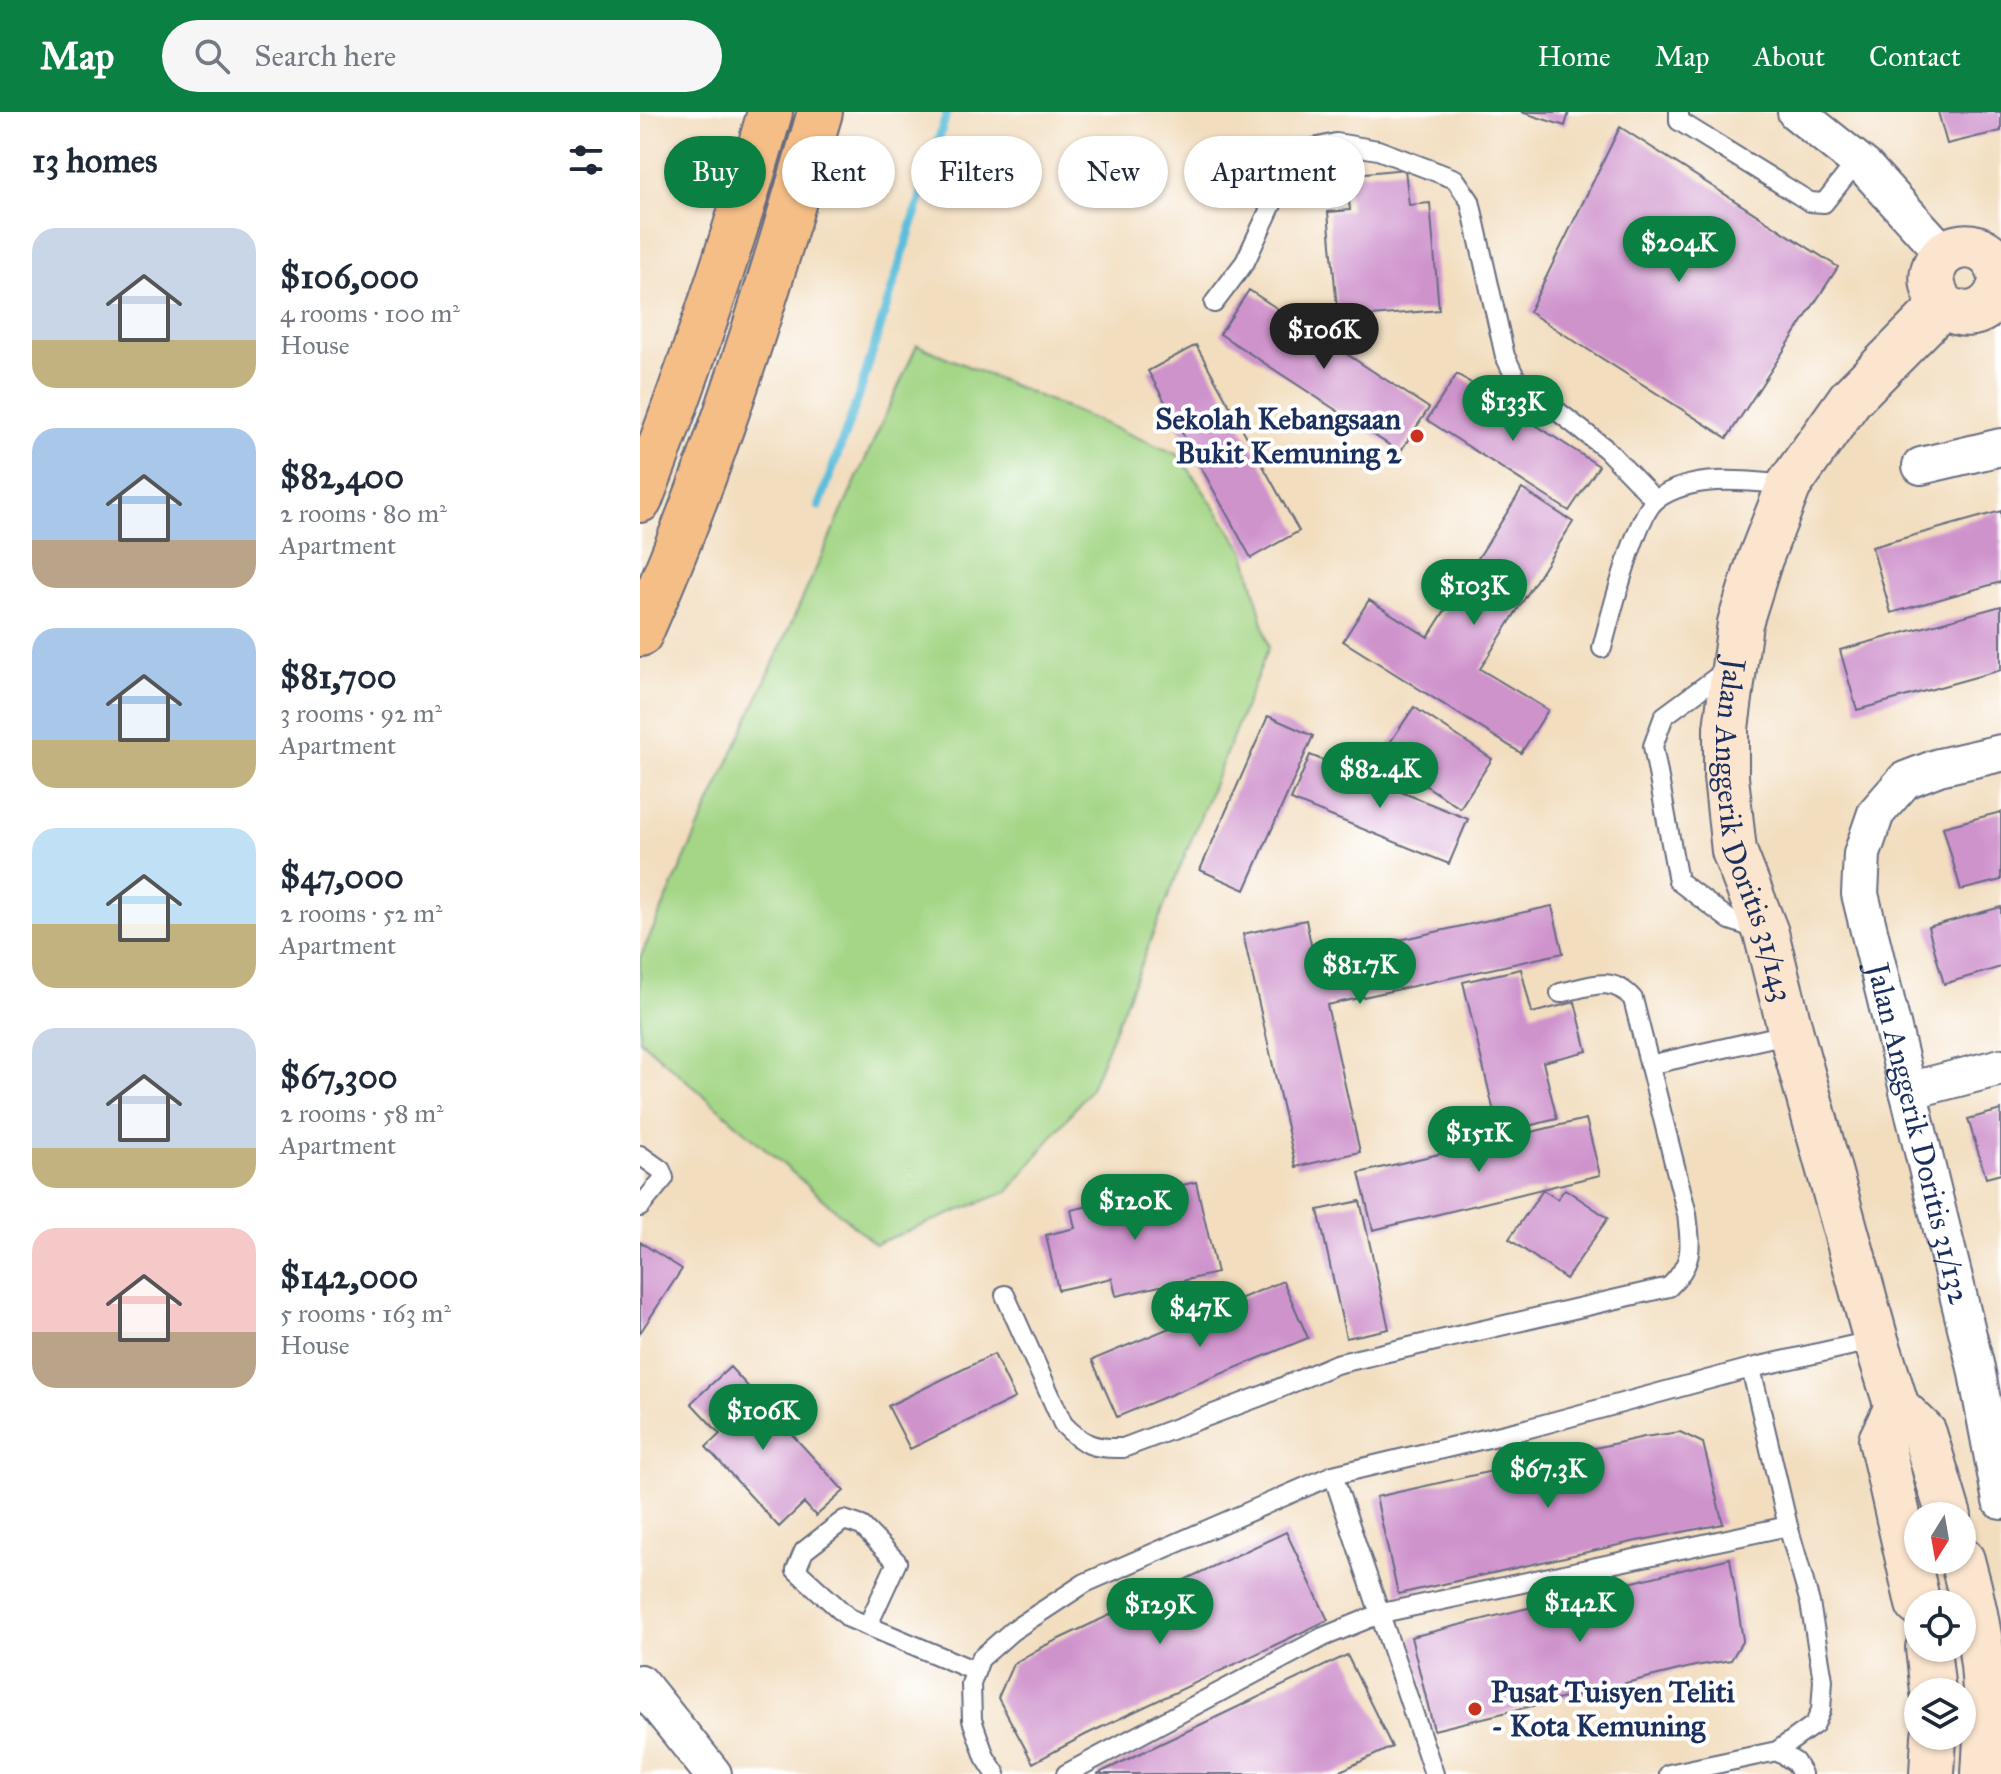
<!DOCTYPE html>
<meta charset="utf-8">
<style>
:root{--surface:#fff;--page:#f6f6f7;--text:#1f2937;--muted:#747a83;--accent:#0b8043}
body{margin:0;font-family:"IM FELL Great Primer",serif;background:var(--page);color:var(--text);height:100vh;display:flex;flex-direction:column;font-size:30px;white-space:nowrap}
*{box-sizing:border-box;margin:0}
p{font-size:26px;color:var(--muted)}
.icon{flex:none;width:44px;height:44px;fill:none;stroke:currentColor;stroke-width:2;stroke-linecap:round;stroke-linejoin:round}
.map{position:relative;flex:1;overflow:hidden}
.details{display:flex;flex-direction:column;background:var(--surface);width:640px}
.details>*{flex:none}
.top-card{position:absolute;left:24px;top:24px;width:760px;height:72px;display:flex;gap:16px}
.needle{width:52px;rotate:191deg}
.tools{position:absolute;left:1264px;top:1390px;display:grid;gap:16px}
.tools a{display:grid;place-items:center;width:72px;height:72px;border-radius:50%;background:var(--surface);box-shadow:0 2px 6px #0004;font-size:40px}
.price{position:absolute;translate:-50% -68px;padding:0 18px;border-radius:28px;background:var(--accent);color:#fff;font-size:26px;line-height:52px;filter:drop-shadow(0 2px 4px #0008)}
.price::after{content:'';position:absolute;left:50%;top:48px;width:24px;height:18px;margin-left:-12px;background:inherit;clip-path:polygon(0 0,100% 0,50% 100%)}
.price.active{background:#222;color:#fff}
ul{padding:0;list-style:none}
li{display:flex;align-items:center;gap:24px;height:200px;padding:0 32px}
li span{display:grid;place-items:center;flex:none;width:224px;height:160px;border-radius:24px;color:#555}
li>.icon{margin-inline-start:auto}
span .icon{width:96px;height:96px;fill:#fffc;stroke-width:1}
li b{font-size:34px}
h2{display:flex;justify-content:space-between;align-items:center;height:96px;padding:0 32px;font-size:34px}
.chip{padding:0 28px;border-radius:36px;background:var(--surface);box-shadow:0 2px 6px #0004;font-size:28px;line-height:72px}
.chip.active{background:var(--accent);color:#fff}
header{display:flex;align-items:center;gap:48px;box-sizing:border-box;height:112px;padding:0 40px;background:var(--accent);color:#fff}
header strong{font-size:38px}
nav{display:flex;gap:44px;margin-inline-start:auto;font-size:28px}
.search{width:560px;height:72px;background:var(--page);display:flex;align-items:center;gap:20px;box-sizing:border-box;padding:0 28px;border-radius:44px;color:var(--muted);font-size:30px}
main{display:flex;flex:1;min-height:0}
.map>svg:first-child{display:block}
.green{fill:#a4d686;stroke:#608272;stroke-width:2}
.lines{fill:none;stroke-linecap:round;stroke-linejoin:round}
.stream{stroke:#5cbedb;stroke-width:9}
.building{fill:#cf93cc}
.lane-casing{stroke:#666c80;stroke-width:22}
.street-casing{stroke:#666c80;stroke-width:40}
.secondary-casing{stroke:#666c80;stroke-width:48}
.primary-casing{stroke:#666c80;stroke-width:48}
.lane{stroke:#fff;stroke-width:18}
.street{stroke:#fff;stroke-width:36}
.secondary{stroke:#fbe5cf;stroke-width:44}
.primary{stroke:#f6be87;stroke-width:44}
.poi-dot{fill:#c8321e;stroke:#fff;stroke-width:3}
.labels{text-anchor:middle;stroke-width:8;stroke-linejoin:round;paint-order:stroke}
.poi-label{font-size:30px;font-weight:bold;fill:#1b2f5e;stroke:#fff;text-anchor:end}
.street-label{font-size:30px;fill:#1b2f5e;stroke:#fff}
</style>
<header>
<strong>Map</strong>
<div class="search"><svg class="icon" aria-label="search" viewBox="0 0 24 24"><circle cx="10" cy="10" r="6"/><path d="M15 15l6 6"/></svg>Search here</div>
<nav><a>Home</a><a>Map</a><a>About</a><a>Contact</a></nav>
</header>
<main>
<section class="details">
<h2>13 homes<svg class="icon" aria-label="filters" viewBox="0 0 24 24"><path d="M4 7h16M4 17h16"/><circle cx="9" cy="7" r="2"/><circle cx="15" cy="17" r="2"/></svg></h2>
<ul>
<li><span style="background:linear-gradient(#c9d6e8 70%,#c2b280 0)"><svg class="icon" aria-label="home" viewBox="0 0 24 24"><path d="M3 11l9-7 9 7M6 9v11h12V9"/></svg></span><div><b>$106,000</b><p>4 rooms · 100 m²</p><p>House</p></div></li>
<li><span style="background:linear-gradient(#a9c7e8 70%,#b9a48a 0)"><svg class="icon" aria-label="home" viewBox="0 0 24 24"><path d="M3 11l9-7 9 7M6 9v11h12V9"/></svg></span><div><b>$82,400</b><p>2 rooms · 80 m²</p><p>Apartment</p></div></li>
<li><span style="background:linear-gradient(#a9c7e8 70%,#c2b280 0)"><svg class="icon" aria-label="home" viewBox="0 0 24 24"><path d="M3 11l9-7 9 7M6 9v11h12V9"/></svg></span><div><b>$81,700</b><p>3 rooms · 92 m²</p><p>Apartment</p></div></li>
<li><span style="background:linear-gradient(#bfe0f5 60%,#c2b280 0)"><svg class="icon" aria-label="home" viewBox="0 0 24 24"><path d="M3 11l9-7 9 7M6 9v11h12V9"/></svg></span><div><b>$47,000</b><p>2 rooms · 52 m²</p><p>Apartment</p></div></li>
<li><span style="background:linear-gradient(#c9d6e8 75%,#c2b280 0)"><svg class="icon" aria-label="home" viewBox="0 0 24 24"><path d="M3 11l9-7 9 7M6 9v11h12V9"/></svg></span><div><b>$67,300</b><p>2 rooms · 58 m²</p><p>Apartment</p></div></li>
<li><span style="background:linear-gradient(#f6c9c9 65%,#b9a48a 0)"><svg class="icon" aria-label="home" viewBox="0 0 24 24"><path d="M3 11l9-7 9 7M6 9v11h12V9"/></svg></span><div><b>$142,000</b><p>5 rooms · 163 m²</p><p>House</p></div></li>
</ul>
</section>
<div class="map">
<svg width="1361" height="1662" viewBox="0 0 1361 1662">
<rect width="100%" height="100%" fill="#fff"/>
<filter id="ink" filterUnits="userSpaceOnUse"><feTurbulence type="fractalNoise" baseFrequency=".0125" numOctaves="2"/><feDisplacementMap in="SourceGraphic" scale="16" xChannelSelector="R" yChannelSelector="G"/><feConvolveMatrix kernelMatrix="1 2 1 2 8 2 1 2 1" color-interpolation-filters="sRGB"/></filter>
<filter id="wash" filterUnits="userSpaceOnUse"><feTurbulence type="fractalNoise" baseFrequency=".006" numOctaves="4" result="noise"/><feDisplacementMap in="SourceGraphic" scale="32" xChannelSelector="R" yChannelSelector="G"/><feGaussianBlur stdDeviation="1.8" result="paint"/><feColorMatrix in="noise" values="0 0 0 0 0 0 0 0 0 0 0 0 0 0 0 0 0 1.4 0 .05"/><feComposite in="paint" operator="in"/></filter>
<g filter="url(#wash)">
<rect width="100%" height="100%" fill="#f2ddbe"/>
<!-- green -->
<path class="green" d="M277,233L539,343L605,440L629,535L451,976L369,1079L235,1132L0,928V846Z"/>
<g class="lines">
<!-- stream -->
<path class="stream" d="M179,394L220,280L307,0"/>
</g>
<g id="blocks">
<!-- building -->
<path class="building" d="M881,0H929L925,14Z
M1298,0H1361V19L1307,32Z
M980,15L1198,155L1087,326L889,200Z
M765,57L769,93L790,91L799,198L698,207L688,100L710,98L706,63Z
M609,178L789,296L760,340L580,222Z
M556,233L659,419L611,446L508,259Z
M817,262L959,354L929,399L787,308Z
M882,377L933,410L840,557L908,598L881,641L703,529L729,488L788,525Z
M1361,399V470L1251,501L1232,435Z
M1361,494V558L1217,598L1200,538Z
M774,595L852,647L820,696L741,644Z
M628,604L673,624L605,778L560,758Z
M670,643L828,707L809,752L651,688Z
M1361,700V768L1321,778L1303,715Z
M912,794L923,841L687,893L720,1040L656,1055L603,822L666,808L674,847Z
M1361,795V855L1304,872L1288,815Z
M881,857L892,901L935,890L947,939L903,950L917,1007L859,1021L823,870Z
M1361,998V1062L1346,1066L1328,1007Z
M946,1007L960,1063L733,1118L719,1061Z
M556,1070L577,1161L476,1184L472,1166L418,1178L406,1123L435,1116L431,1098Z
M925,1077L968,1106L926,1167L869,1127L903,1078L917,1087Z
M720,1089L749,1217L706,1226L678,1098Z
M0,1130L42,1157L0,1221Z
M643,1169L668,1226L477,1305L452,1248Z
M354,1242L375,1286L270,1337L248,1294Z
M90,1255L204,1379L176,1404L164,1391L139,1415L66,1335L80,1322L51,1291Z
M1040,1320L1063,1331L1083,1412L997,1429L758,1482L736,1385L1004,1325Z
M646,1420L688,1508L445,1623L393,1651L358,1586L373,1552L402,1535Z
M1090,1446L1103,1528L1091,1548L1055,1554L794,1618L771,1525Z
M707,1543L752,1635L694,1662H457Z"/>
</g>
</g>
<g filter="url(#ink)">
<use href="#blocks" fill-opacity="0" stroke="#666c80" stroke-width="2"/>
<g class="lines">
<defs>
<path id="lane" d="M1039,0V9L1170,90L1184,91L1218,48
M574,191L605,150L650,54L666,38L696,31L738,38L815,67L830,89L865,244L876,267L966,337L1015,388
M962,536C970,506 996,402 1017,387C1053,361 1108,369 1149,373
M1089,556L1024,604L1013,634L1038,769L1090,808L1120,818
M1009,953L1151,921
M0,1043L21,1058L24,1066L0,1095
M365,1183L423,1312C443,1333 454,1337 483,1336L624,1283L696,1252L1029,1175C1054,1151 1051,1135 1047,1102L993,887C971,862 949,875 920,881
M693,1363L794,1662
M228,1513L257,1450L222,1414L204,1408L164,1439L156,1458L209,1506L335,1559
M1137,1639L1155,1650L1162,1662
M356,1662L345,1645L332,1608L331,1572L340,1547L372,1519L445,1471L693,1363L882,1318L1111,1256L1236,1228
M426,1662L683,1525L742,1501L1148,1414
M1029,1662L1137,1639L1175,1612L1181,1598L1183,1568L1170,1491L1148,1414L1111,1256"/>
<g id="street">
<path d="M1156,0L1225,55L1304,142"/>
<path d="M1281,354L1361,335"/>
<path id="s1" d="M1361,641L1299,655L1265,668L1236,701L1222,742L1220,782L1336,1256L1361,1389"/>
<path d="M1268,979L1361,955"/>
<path d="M0,1571L73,1662"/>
</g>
<g id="secondary">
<path d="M1361,166C1349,112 1278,134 1295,180C1298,188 1304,195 1311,198C1335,210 1357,192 1361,169"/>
<path id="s2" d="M1303,193L1210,287L1149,373L1120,447L1100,511L1086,616V665L1094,739L1126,821L1151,921L1236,1228L1257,1295L1284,1321L1309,1404"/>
<path d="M1257,1295L1241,1328L1278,1492"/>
<path d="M1322,1448C1343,1522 1350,1585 1344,1662"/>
<path d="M1288,1536L1293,1580"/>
<path d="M1292,1662L1294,1624"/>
</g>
<path id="primary" d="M0,388C49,260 93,132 130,0
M0,522C75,353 129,177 180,0"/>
</defs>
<!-- lane casing -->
<use href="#lane" class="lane-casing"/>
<!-- street casing -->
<use href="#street" class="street-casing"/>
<!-- secondary casing -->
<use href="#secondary" class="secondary-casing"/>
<!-- primary casing -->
<use href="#primary" class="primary-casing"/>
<!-- lane -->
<use href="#lane" class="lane"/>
<!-- street -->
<use href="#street" class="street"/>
<!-- secondary -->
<use href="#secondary" class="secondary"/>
<!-- primary -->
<use href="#primary" class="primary"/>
</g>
</g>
<!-- markers -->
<g class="poi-dot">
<circle cx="777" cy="324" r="8"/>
<circle cx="835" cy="1597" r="8"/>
</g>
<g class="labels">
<!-- poi labels -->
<g class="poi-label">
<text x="761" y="317">Sekolah Kebangsaan<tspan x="761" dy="34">Bukit Kemuning 2</tspan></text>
<text x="851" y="1590" text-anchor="start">Pusat Tuisyen Teliti<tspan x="851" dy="34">- Kota Kemuning</tspan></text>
</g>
<!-- street labels -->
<g class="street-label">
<text dy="10" stroke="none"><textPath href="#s2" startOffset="596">Jalan Anggerik Doritis 31/143</textPath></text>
<text dy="10" stroke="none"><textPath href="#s1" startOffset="474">Jalan Anggerik Doritis 31/132</textPath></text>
</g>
</g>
</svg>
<div class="tools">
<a><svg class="needle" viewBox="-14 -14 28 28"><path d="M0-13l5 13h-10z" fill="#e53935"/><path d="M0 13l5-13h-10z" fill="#747a83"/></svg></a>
<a><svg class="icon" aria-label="locate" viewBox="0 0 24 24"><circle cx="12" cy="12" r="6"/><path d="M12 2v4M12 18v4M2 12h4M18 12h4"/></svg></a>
<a><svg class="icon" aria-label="layers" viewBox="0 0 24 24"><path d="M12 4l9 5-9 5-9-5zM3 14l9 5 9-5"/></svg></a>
</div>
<b class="price" style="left:1039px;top:172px">$204K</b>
<b class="price active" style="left:684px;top:259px">$106K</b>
<b class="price" style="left:873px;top:331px">$133K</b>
<b class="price" style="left:834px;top:515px">$103K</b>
<b class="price" style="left:740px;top:698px">$82.4K</b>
<b class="price" style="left:720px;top:894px">$81.7K</b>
<b class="price" style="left:839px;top:1062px">$151K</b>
<b class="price" style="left:495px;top:1130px">$120K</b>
<b class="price" style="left:560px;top:1237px">$47K</b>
<b class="price" style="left:123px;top:1340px">$106K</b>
<b class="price" style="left:908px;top:1398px">$67.3K</b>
<b class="price" style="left:940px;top:1532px">$142K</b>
<b class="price" style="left:520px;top:1534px">$129K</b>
<div class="top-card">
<a class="chip active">Buy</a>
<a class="chip">Rent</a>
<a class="chip">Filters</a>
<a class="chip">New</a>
<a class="chip">Apartment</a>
</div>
</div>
</main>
